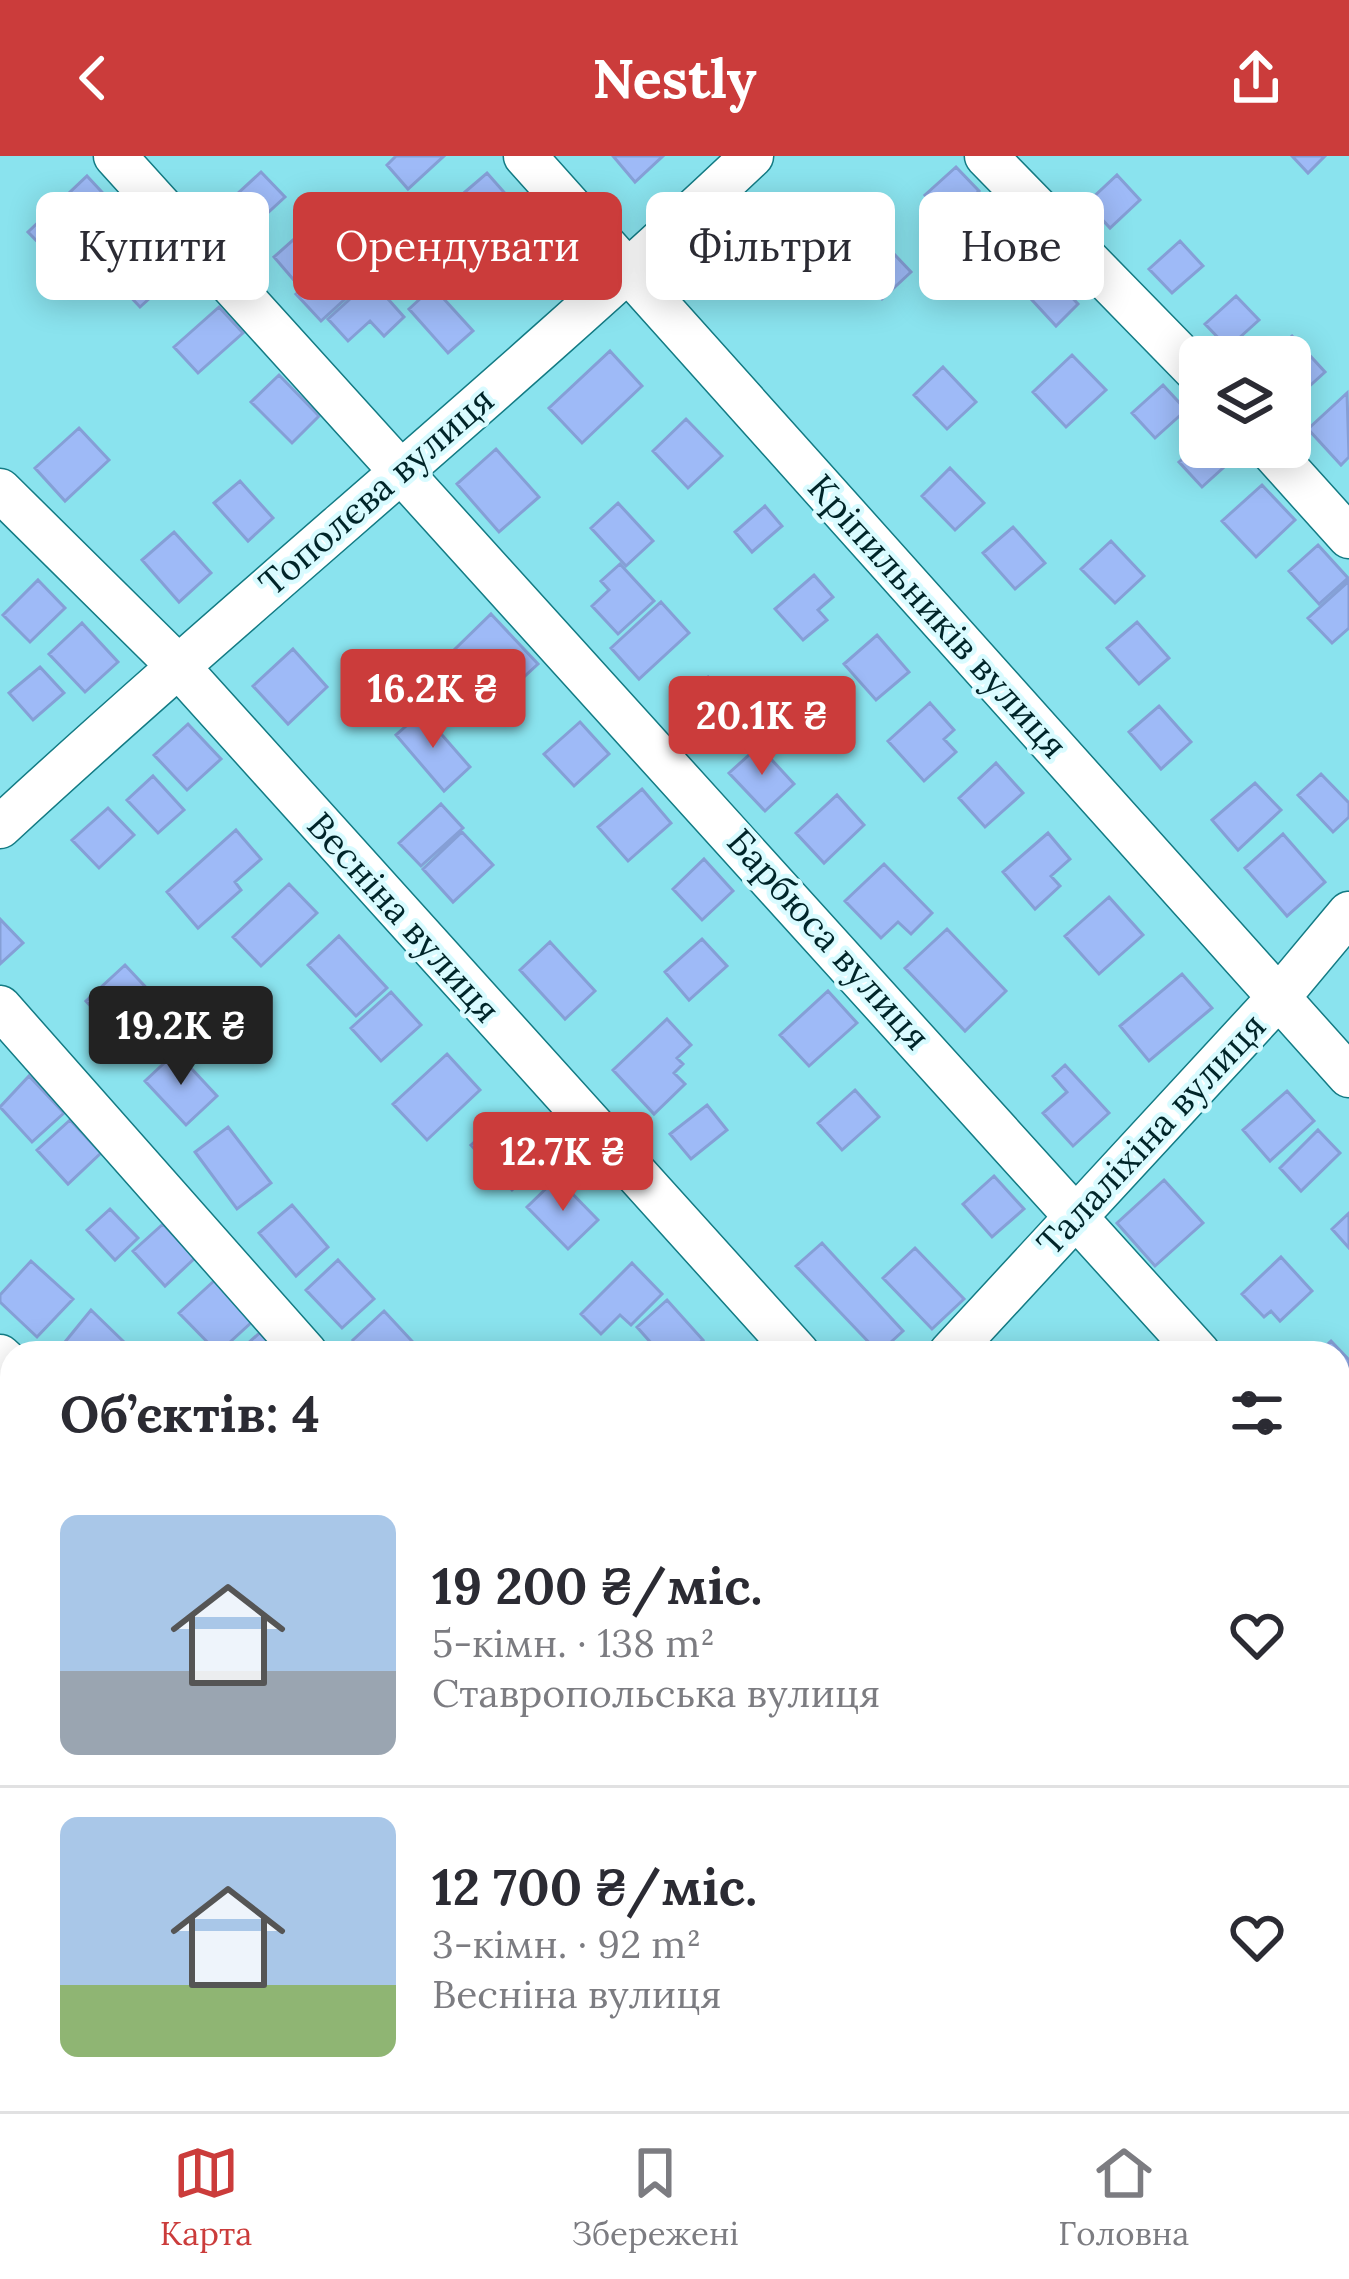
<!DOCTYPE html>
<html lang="uk">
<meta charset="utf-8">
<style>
:root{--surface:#fff;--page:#f2f2f3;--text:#2b2b33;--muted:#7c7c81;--line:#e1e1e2;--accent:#cb3c3b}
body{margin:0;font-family:Lora,serif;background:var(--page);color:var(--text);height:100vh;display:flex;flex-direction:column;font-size:45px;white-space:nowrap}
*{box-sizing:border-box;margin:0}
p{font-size:39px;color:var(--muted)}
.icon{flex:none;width:66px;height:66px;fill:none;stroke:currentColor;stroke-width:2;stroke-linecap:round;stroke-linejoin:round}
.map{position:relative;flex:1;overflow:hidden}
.side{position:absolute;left:0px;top:1185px;width:1350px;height:771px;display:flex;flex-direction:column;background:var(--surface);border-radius:36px 36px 0 0;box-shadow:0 6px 30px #0003}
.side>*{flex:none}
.guide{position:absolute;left:36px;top:36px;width:1278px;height:108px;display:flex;gap:24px}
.controls{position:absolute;left:1179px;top:180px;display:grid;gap:24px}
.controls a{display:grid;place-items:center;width:132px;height:132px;border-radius:18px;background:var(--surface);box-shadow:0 6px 30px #0003;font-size:60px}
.price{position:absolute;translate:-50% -102px;padding:0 27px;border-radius:12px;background:var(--accent);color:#fff;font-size:39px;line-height:78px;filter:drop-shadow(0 3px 6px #0008)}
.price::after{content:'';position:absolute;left:50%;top:72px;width:36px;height:27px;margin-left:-18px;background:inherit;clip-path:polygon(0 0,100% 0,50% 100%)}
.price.on{background:#222;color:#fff}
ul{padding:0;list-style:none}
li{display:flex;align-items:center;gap:36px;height:300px;padding:0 60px}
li+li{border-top:3px solid var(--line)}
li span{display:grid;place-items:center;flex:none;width:336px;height:240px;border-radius:18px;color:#555}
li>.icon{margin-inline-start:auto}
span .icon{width:144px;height:144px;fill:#fffc;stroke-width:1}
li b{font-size:51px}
h2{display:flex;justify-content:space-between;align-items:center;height:144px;padding:0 60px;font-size:51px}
.chip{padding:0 42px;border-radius:18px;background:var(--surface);box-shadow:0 6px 30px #0003;font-size:42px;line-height:108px}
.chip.on{background:var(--accent);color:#fff}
header{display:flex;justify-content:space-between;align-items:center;height:156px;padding:0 60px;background:var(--accent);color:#fff;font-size:54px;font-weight:800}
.menu{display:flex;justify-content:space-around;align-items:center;height:168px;border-top:3px solid var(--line);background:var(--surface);font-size:33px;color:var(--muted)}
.menu a{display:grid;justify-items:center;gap:6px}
.menu .on{color:var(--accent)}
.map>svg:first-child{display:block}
.building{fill:#9ebaf7;stroke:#859fd6;stroke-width:3}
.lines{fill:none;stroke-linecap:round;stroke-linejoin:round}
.minor-casing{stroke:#137b84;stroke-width:45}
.minor{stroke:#fff;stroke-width:42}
.labels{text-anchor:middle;stroke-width:9;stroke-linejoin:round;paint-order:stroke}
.street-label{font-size:36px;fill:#002529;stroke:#d9fbff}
</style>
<header><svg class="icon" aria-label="back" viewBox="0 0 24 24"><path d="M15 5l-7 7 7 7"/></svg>Nestly<svg class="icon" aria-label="share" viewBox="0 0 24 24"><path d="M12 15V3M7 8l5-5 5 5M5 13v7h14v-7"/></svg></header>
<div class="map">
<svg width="1349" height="1955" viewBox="0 0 1349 1955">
<rect width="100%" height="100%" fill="#8ae3ee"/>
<!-- building -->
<path class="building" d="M396,0H444L408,33L387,9Z
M613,0H663L635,26Z
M1292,0H1325L1308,17Z
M956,11L979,35L948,63L925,39Z
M261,16L285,41L247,76L223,51Z
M487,17L517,51L495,71L465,36Z
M1117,19L1140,44L1110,72L1087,47Z
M87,20L112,47L86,72L95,81L63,112L28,76Z
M766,53L806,95L763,136L723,93Z
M319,61L344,90L299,130L274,101Z
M151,79L182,113L140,151L109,118Z
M521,81L543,107L507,138L485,112Z
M878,81L911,116L882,143L849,108Z
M1180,85L1203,110L1172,137L1149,113Z
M343,95L367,123L321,165L296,138Z
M1042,109L1078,148L1056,170L1020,131Z
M371,124L404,161L384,180L370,165L348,185L328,163Z
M433,131L473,175L448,197L409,153Z
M1236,140L1259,164L1228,192L1205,168Z
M219,151L243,177L198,217L174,191Z
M1292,180L1325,216L1293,245L1290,201H1268Z
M610,195L642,230L582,287L549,252Z
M1072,199L1106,234L1066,271L1033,236Z
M943,211L976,246L947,273L914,239Z
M279,219L319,260L292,287L251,246Z
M1163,229L1186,254L1155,282L1132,257Z
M1347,237L1349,301L1341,309L1308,273Z
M686,263L722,300L688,332L653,295Z
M79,272L109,304L65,345L35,312Z
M1200,287L1221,291L1233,303L1202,331L1179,306Z
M496,293L539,341L499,376L457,328Z
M950,312L984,347L955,374L922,340Z
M240,325L273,362L248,385L214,347Z
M1262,329L1295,364L1256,401L1222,365Z
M618,347L653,385L626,410L591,372Z
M765,350L782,370L752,396L735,376Z
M1013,371L1045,407L1015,433L983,397Z
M174,376L211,417L179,446L142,404Z
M1111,385L1144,420L1115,447L1081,413Z
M1318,389L1348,422L1319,448L1289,415Z
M620,408L654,445L618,478L592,450L609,434L601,425Z
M814,419L833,441L818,454L827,464L803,484L775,453Z
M38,424L65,452L30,486L3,459Z
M1349,425V472L1332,487L1308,462Z
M661,446L689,477L639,523L611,492Z
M491,458L538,508L500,543L454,494Z
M1137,466L1169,502L1139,528L1107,492Z
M82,467L118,506L85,536L49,498Z
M877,479L909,516L876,544L844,508Z
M293,493L327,531L288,568L253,530Z
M40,511L64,537L33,564L9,537Z
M708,521L729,546L701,569L680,544Z
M930,547L954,574L944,583L956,596L924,625L888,585Z
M1159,550L1191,586L1161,613L1129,576Z
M422,556L470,611L444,635L396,579Z
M580,566L609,598L574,630L544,598Z
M188,568L221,603L187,634L154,599Z
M759,590L794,628L765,655L729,617Z
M996,607L1023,637L985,671L959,642Z
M1321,618L1349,647V661L1333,676L1298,639Z
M153,620L184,654L158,677L127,644Z
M1255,627L1281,654L1238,694L1212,664Z
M642,633L671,667L628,705L598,671Z
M837,639L864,669L824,707L796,677Z
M441,648L463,672L421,710L399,687Z
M108,652L134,679L99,712L72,684Z
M236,674L261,703L235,726L241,734L198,772L167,736Z
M462,676L493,709L453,746L423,713Z
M1048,677L1070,703L1051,720L1060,730L1035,753L1003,716Z
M1283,678L1325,726L1287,760L1245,712Z
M704,703L733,735L702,764L673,733Z
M884,708L932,757L911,778L898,766L881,782L845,745Z
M289,728L317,757L261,810L233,781Z
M1109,741L1143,779L1099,818L1065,780Z
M0,763L23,787L0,808Z
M947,773L1006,835L965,875L905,812Z
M339,780L387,832L356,860L308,809Z
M702,783L727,810L689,844L665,816Z
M550,786L595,835L565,863L520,814Z
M125,809L153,839L114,875L86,845Z
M1182,818L1212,852L1149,905L1120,870Z
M828,835L857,867L809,910L780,879Z
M391,836L421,869L381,905L351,872Z
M667,863L691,889L677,902L683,908L674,917L685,928L654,958L613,914Z
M176,896L217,940L186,969L145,925Z
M447,898L480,934L427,984L393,948Z
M1065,909L1109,957L1073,990L1043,957L1067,936L1053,920Z
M29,920L64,957L32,986L0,951Z
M855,934L879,961L842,994L818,967Z
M1287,935L1314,965L1270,1005L1243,974Z
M707,949L727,974L691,1003L670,978Z
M501,962L542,1007L512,1034L471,989Z
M70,964L101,997L68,1028L37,994Z
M228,971L271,1027L237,1053L195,996Z
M1318,974L1340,997L1301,1035L1280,1012Z
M994,1020L1024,1053L992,1081L963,1048Z
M557,1022L598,1064L568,1093L527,1051Z
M1164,1024L1203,1067L1155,1110L1117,1067Z
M292,1049L328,1091L296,1120L259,1077Z
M110,1053L138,1082L115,1104L87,1074Z
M1349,1057V1092L1332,1073Z
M163,1068L195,1102L165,1130L133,1095Z
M822,1087L903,1175L879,1197L796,1110Z
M915,1092L964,1143L932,1173L883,1122Z
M1281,1101L1312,1135L1280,1165L1271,1155L1264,1161L1242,1138Z
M338,1104L374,1143L342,1172L306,1134Z
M31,1105L73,1143L37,1181L0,1146V1139Z
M632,1107L662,1138L631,1169L620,1159L601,1178L581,1158Z
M215,1124L253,1165L218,1197L179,1157Z
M667,1144L703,1184L688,1197H660L637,1171Z
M91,1154L126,1188L117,1197H56Z
M384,1155L423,1197H366L353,1184Z
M264,1173L285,1197H237Z
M1331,1185L1349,1204V1247L1338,1256V1197H1318Z
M1349,1412V1466L1338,1476V1422Z
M1339,1654L1349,1665L1346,1725L1338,1716Z
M12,1814V1846L0,1835Z
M1349,1884V1933L1327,1955H1322L1311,1944H1338V1895Z
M76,1944H131L121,1955H87Z
M649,1944H697L686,1955H651L644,1949Z
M883,1944L893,1955H832L823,1945Z"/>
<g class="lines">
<defs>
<path id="minor" d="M115,0L1199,1197
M525,0L1349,920
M986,0L1200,219
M1268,291L1349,381
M0,334L176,508L798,1197
M0,671C247,443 508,231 752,0
M0,851L306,1197
M950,1197L1278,842L1349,757
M0,1200L12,1211
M1338,1355L1349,1367
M0,1611L12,1622
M1338,1790L1349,1802
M352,1944L363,1955
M773,1944L784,1955
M184,1955L194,1944"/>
</defs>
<!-- minor casing -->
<use href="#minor" class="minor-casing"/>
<!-- minor -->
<use href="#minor" class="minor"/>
</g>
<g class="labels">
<!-- street labels -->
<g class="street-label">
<text transform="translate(376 335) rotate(-41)" y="13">Тополєва вулиця</text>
<text transform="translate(938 460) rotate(48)" y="13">Кріпильників вулиця</text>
<text transform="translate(404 761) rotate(48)" y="13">Весніна вулиця</text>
<text transform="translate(829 783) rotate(48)" y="13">Барбюса вулиця</text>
<text transform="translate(1151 978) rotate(-47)" y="13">Талаліхіна вулиця</text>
</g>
</g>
</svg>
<div class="controls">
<a><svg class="icon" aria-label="layers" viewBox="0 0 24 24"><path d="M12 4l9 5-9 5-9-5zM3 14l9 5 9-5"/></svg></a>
</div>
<b class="price" style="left:433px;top:595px">16.2K ₴</b>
<b class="price" style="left:762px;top:622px">20.1K ₴</b>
<b class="price on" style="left:181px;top:932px">19.2K ₴</b>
<b class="price" style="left:563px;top:1058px">12.7K ₴</b>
<div class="guide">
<a class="chip">Купити</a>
<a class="chip on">Орендувати</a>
<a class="chip">Фільтри</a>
<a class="chip">Нове</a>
</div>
<section class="side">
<h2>Об’єктів: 4<svg class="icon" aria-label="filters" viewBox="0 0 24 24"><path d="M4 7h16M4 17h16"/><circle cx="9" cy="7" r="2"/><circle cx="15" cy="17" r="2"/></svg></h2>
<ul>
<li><span style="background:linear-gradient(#a9c7e8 65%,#9aa5b1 0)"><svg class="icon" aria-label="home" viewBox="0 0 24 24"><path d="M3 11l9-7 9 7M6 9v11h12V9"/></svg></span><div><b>19 200 ₴/міс.</b><p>5-кімн. · 138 m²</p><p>Ставропольська вулиця</p></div><svg class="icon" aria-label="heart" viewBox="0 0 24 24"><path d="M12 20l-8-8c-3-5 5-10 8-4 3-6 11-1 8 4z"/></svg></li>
<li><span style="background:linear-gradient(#a9c7e8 70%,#8fb573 0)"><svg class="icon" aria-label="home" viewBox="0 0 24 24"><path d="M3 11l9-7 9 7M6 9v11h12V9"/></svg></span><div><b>12 700 ₴/міс.</b><p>3-кімн. · 92 m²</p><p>Весніна вулиця</p></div><svg class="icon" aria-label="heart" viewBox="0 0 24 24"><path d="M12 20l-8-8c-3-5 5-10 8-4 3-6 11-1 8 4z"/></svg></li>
</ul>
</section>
</div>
<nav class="menu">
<a class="on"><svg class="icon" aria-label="map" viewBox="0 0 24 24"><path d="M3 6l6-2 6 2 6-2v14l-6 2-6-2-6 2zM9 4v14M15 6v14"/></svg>Карта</a>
<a><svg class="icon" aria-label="saved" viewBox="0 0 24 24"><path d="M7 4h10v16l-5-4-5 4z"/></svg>Збережені</a>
<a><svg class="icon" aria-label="home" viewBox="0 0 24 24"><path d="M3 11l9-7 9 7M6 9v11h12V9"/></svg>Головна</a>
</nav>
